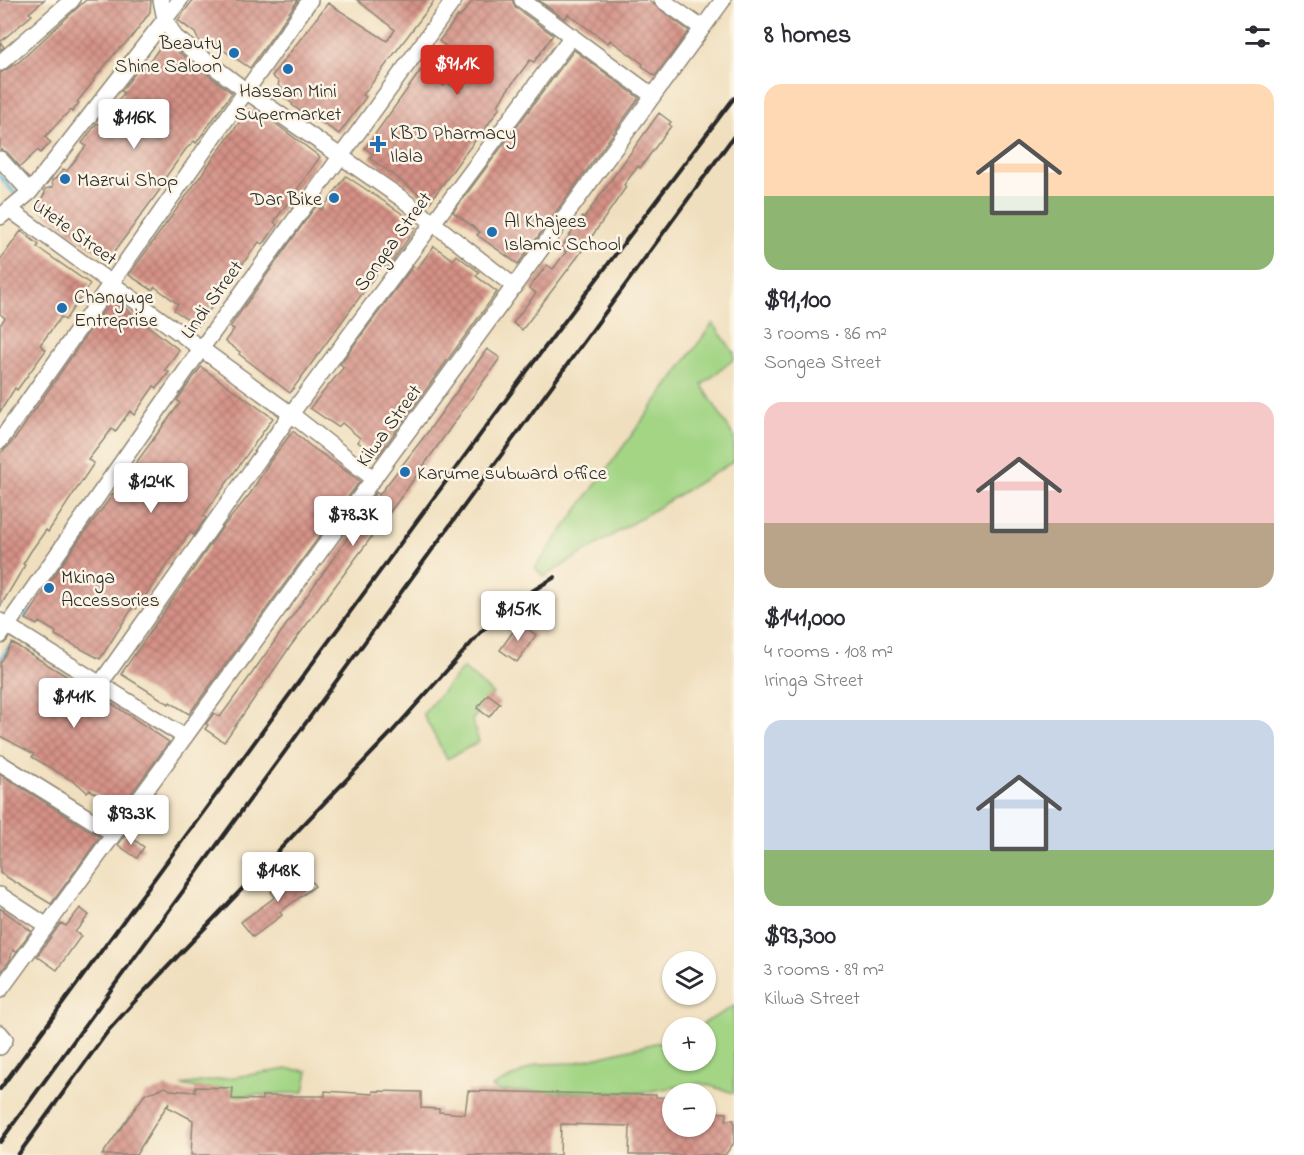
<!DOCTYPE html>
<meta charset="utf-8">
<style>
:root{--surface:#fff;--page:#f2f2f3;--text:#2b2b33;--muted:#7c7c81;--accent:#d93025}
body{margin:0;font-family:"Indie Flower",sans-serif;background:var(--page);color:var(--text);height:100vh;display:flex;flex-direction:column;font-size:22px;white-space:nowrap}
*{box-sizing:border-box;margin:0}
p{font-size:20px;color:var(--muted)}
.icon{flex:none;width:33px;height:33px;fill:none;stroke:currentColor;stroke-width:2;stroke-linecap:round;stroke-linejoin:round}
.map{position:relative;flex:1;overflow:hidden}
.details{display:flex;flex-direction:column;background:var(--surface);width:570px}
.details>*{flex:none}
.buttons{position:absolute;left:662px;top:951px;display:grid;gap:12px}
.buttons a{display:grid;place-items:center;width:54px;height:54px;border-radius:50%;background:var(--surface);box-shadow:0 2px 4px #0004;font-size:30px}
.price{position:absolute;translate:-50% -51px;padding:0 14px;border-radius:6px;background:#fff;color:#222;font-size:20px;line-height:39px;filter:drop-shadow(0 2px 3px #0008)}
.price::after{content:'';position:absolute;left:50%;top:36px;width:18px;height:14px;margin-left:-9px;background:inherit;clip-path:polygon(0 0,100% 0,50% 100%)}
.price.active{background:var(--accent);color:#fff}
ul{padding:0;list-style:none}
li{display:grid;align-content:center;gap:12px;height:318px;padding:0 30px}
li span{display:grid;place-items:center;height:186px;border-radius:18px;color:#555}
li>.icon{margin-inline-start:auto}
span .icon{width:108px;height:108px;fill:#fffc;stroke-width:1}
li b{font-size:26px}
h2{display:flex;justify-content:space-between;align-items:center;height:72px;padding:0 30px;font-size:26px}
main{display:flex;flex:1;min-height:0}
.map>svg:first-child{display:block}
.grass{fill:#a3d585;stroke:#678058;stroke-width:1.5}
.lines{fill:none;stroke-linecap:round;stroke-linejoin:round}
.stream{stroke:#5bb8d9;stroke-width:4}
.building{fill:url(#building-cross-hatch)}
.minor-casing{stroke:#8e8574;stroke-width:18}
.minor{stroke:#fff;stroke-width:15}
.rail{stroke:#2b2b2b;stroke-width:4}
.poi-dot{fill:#1f6fb2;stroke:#fcf5e5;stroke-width:2}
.labels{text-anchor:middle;stroke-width:5;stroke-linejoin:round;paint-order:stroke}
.poi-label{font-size:20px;fill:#2b2b2b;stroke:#fcf5e5;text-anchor:start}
.street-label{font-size:20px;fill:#2b2b2b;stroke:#fcf5e5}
</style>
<main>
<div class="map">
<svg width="734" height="1155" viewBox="0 0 734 1155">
<defs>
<pattern id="building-cross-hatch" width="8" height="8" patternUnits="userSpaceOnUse" patternTransform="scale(1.5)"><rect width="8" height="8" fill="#d59186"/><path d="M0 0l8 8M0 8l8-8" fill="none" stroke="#ad776e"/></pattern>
</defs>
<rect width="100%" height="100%" fill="#fcf5e5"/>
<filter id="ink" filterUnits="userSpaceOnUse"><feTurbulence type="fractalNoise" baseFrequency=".0167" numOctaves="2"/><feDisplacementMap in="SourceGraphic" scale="12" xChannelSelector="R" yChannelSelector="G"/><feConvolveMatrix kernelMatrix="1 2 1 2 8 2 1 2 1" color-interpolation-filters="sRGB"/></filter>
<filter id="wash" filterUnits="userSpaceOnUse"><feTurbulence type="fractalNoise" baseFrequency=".008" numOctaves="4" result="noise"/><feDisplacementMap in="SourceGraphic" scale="24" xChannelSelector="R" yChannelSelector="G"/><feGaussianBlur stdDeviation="1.35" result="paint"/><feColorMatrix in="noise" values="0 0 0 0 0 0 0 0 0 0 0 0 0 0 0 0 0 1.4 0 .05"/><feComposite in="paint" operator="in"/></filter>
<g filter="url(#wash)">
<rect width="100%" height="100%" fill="#f0dfbe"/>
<!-- grass -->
<path class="grass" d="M713,323L734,353V359L702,385L734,437V461L544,577L535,568Z
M463,668L493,694L472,720L479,742L447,759L423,714Z
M734,1006V1093L700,1083L638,1093L498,1091L492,1087L538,1064L573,1063L672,1039V1060H705V1028L697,1027Z
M288,1069L308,1071L304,1092L239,1096L181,1085Z"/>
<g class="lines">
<!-- stream -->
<path class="stream" d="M0,176L16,195
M24,617L30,605
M0,660L10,646"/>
</g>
<g id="blocks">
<!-- building -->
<path class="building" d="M0,0H44L29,13L32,15L0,42L4,47L0,50Z
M86,0H151L150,12L131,38L121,48L120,47L93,80L94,81L77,102L79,103L72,112L70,110L45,137L51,143L40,153L38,150L20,167L7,152L0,149V73L19,62Z
M193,0H298L250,68L214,44L206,49L201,45L195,33L178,20Z
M357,0H435L363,95L366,97L339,134L310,115L308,117L292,105L293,104L282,96L285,91L278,85L279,82L272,76L328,3L387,41L395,30Z
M473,0H512L516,8L553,35L534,62L530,60L506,92L498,106L500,107L479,138L478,137L461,159L430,202L370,158L373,154L365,148L421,70L444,86L446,82L460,92L477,70L439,41L458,16L460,17Z
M538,0H648L689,31L655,76L642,66L643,64L610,40L608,43L568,14L565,19Z
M165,40L169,45L232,93L196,143L194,141L186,149L165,178L167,180L109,259L66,230L68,228L52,219L37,206L45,193V189L53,187L52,180L55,179L64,169L67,171L86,146L82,143L97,123L100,125L124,93L121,91L145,61L148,64Z
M574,50L639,98L518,264L477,235L480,232L453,212Z
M249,109L254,113L256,110L268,118L320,157L274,222L277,225L265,242L262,244L259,242L244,262L198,326L174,310L178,304L155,287L152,290L129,275Z
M659,113L671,122L669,124L671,126L640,168L638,166L624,185L626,187L579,255L522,330L513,323L536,293L529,288L547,265L553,269L566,252L561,248L582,217L584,218Z
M346,176L413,221L411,224L416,228L387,268L383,265L290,393L239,354L240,352L225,341L234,329L230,327L234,321L313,210L317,206L322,210Z
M21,231L39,245L37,247L90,284L65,320L61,317L40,345L46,350L17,390L15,388L0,412V325L5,318L0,314V260Z
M434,246L453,260L456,255L479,272L476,276L497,292L377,457L358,442L360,438L342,423L338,427L310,408L344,367L340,364L413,266L417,269Z
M112,298L179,350L165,370L169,372L157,388L154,386L134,415L130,411L115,432L112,429L88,460L94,463L48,532L46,530L31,551L23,564L25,565L0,607V453L8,447L19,433Z
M487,349L500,358L407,489L287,651L224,742L205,729L208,725L206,724L214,713L220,717L248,679L354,529L350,527L376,492L379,495L427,433Z
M201,367L273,418L203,516L206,518L194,535L190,532L136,609L133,607L100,659L55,635L56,632L39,622L37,625L26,619L69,554L180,403L177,400Z
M293,431L309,445L360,481L189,714L170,702L169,704L121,674L222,528L250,494L270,461Z
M519,623L536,635L517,662L500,650Z
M12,643L109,702L169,742L120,809L90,790L87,792L78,784L32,757L34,754L0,736V663Z
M488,694L500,703L489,717L477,708Z
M0,774L100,837L51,904L0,873Z
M126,834L144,847L137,858L118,845Z
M297,872L302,879L307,876L315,886L280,912L282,915L253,937L241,922L275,897L271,892Z
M0,908L31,931L16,952L13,950L10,960L0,973Z
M80,908L89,915L75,932L81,936L57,970L37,956L61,923L66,926Z
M166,1087L170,1090L195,1092V1087L233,1088L232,1099L262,1100V1096H325V1091L373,1094V1091L421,1092V1108L439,1109V1112L465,1114L468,1091L656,1095V1097L672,1098V1126H705V1112L727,1113L726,1120H734V1143L725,1155H629L630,1126L561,1124L560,1155H191L193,1120L168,1107L169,1102L136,1155H102L145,1094Z"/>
</g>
</g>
<g filter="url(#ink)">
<use href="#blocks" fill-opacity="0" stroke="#8e8574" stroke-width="1.5"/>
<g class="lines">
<defs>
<path id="minor" d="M161,0L165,19L175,37L246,91L401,198L515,287
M522,0L653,96
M662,0L702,28
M0,63L72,0
M0,159L30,192
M9,209L291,414L374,479
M0,217L30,192L180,0
M0,441L310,0
M0,621L185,737
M0,636L201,349L454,0
M100,684L291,414L572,36
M0,763L114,834
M0,895L47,926
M0,990L723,0
M0,1033L5,1039L0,1047"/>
</defs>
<!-- minor casing -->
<use href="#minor" class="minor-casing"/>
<!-- minor -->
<use href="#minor" class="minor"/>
<!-- rail -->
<path class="rail" d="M0,1089L527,371L734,98
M0,1142L734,136
M18,1155L108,1031L136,1000L390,734L482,631L516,601L555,577"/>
</g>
</g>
<!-- markers -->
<g class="poi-dot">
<circle cx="234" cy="53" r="6"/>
<circle cx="288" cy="69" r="6"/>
<path d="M375 135h6v6h6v6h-6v6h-6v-6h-6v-6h6z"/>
<circle cx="65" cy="179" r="6"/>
<circle cx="334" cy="198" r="6"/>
<circle cx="492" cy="232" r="6"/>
<circle cx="62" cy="308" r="6"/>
<circle cx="405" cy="472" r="6"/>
<circle cx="49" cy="588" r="6"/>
</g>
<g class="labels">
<!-- poi labels -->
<g class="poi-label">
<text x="222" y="49" text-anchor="end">Beauty<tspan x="222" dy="23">Shine Saloon</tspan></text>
<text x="288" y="97" text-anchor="middle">Hassan Mini<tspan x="288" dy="23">Supermarket</tspan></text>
<text x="390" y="139">KBD Pharmacy<tspan x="390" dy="23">Ilala</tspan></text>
<text x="77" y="186">Mazrui Shop</text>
<text x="322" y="205" text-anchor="end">Dar Bike</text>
<text x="504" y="227">Al Khajees<tspan x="504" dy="23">Islamic School</tspan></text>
<text x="74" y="303">Changuge<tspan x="74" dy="23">Entreprise</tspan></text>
<text x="417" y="479">Karume subward office</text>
<text x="61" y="583">Mkinga<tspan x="61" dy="23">Accessories</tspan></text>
</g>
<!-- street labels -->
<g class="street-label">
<text transform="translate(75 231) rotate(36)" y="7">Utete Street</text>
<text transform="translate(392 241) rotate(-54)" y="7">Songea Street</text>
<text transform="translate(211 299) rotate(-54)" y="7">Lindi Street</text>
<text transform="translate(388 425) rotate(-54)" y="7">Kilwa Street</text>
</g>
</g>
</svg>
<div class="buttons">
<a><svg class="icon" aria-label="layers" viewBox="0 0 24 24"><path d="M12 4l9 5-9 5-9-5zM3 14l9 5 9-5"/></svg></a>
<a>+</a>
<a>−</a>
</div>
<b class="price active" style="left:457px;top:96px">$91.1K</b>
<b class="price" style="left:134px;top:150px">$116K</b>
<b class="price" style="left:151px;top:514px">$124K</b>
<b class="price" style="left:353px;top:547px">$78.3K</b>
<b class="price" style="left:518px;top:642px">$151K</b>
<b class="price" style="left:74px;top:729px">$141K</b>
<b class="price" style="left:131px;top:846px">$93.3K</b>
<b class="price" style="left:278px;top:903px">$148K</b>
</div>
<section class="details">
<h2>8 homes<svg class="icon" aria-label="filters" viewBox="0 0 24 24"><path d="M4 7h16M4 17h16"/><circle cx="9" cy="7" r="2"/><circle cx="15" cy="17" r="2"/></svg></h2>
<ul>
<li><span style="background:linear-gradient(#ffd9b3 60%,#8fb573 0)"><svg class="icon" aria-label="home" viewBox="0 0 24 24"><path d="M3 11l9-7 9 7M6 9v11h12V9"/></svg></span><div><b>$91,100</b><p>3 rooms · 86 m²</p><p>Songea Street</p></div></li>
<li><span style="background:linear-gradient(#f6c9c9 65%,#b9a48a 0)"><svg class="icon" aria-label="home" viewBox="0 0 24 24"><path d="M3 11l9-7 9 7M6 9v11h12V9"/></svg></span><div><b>$141,000</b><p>4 rooms · 108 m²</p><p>Iringa Street</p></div></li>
<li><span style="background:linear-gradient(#c9d6e8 70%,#8fb573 0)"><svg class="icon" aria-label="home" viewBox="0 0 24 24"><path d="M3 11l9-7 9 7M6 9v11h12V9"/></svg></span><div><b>$93,300</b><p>3 rooms · 89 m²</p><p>Kilwa Street</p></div></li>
</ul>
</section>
</main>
